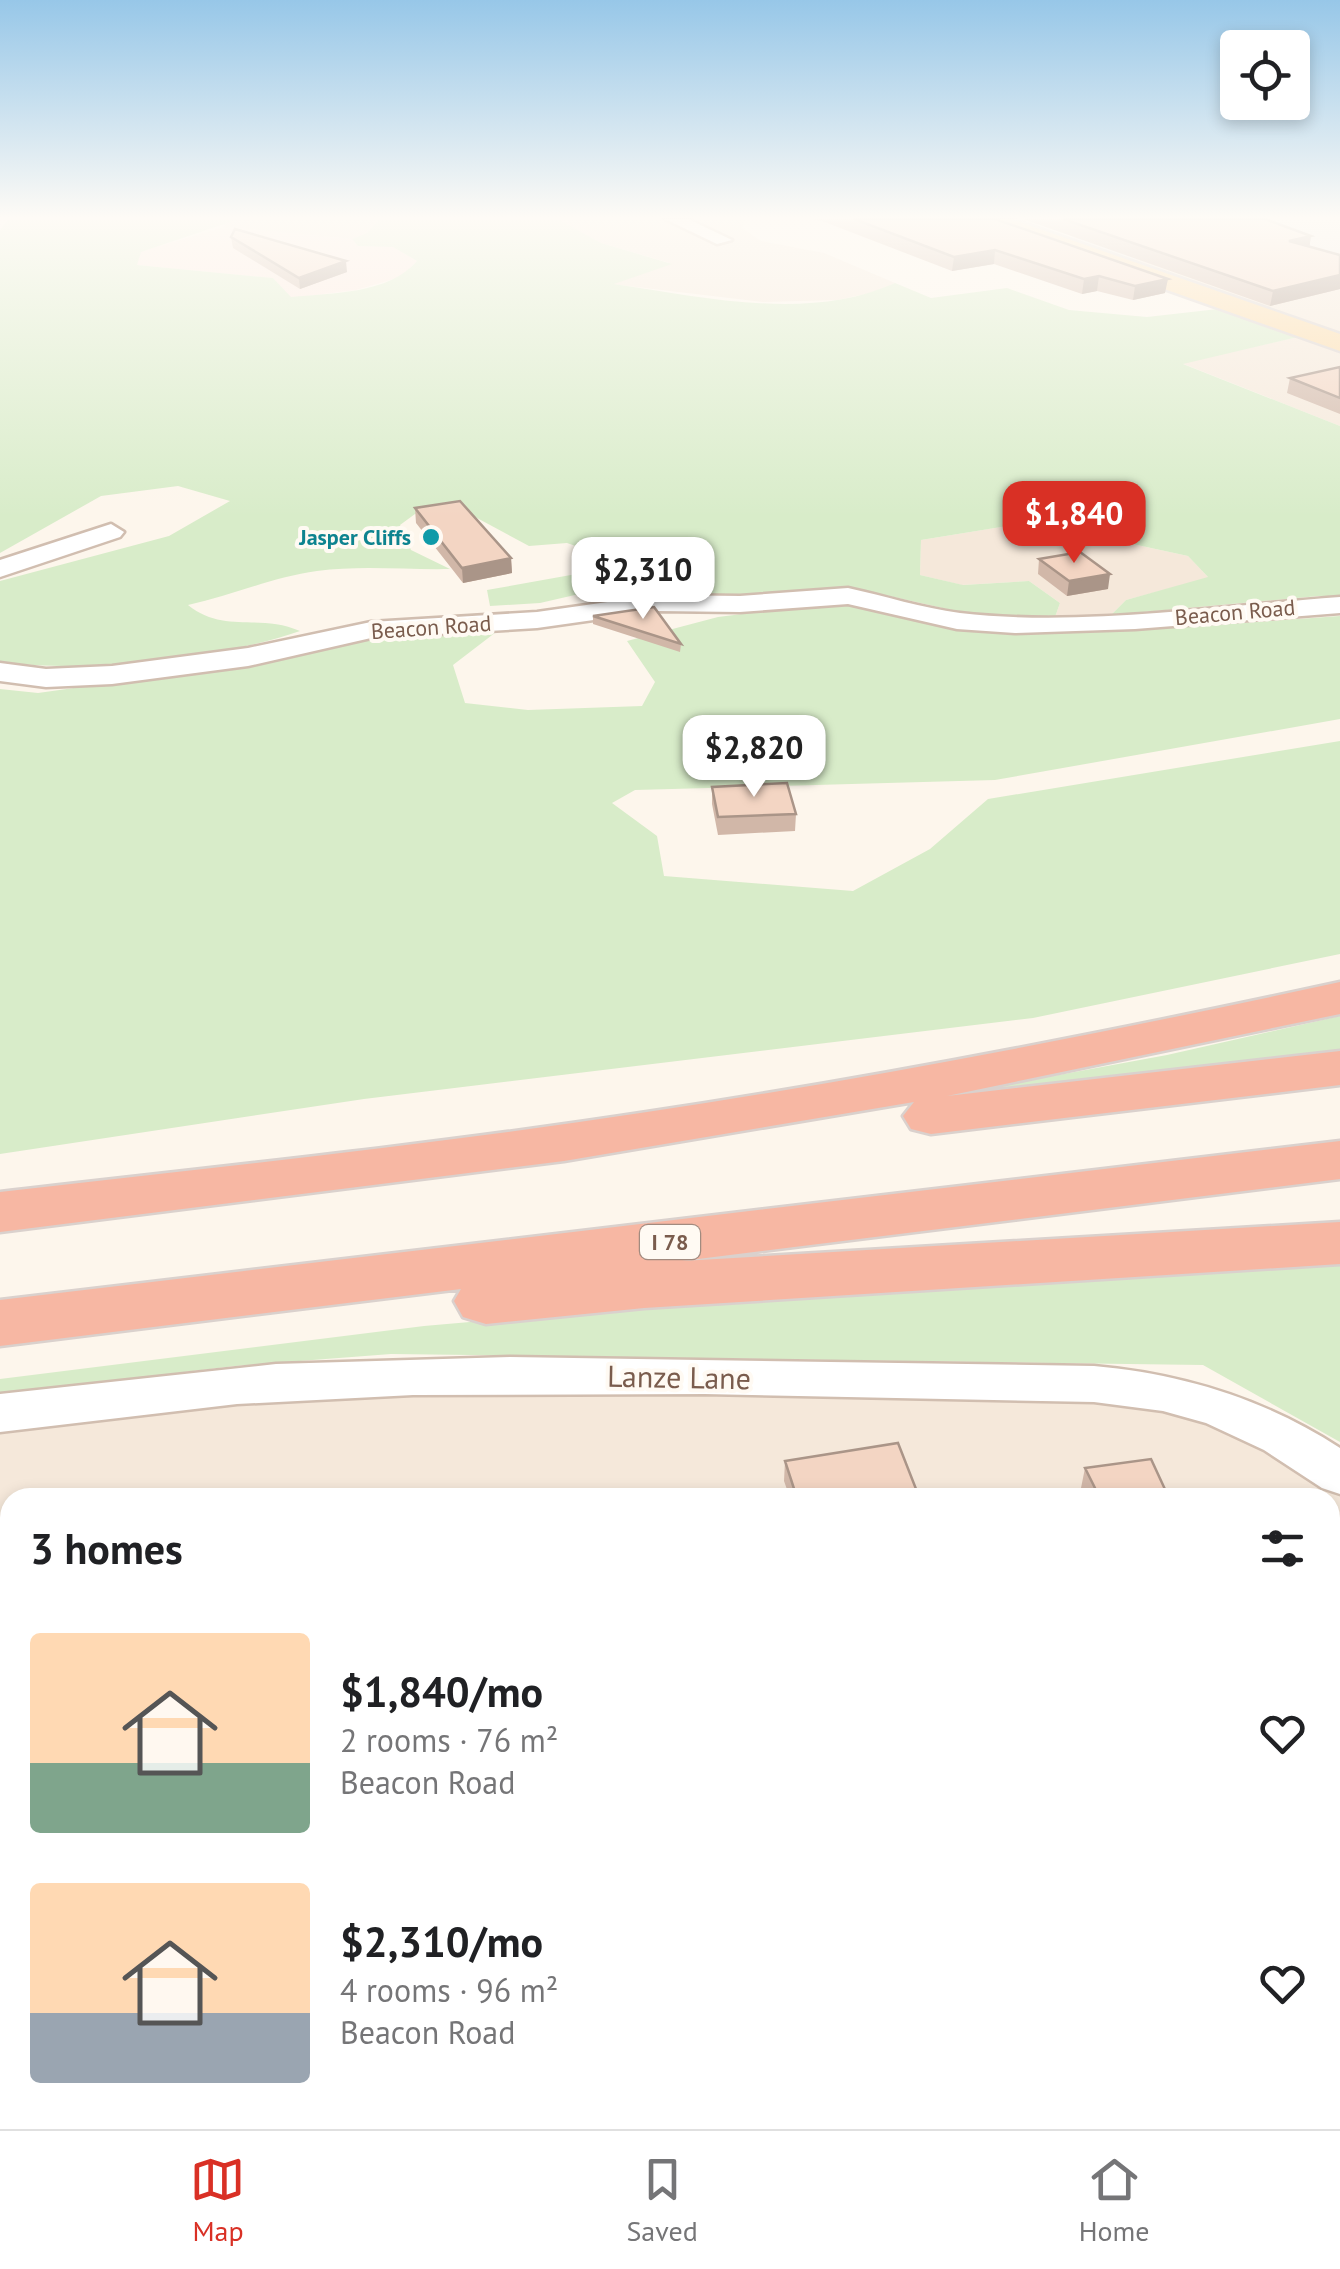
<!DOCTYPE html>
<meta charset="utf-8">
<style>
:root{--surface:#fff;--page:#f6f6f6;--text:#202124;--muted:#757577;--line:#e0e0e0;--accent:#d93025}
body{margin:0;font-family:"PT Sans",sans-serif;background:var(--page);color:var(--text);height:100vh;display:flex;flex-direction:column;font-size:38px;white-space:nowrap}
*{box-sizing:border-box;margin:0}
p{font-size:32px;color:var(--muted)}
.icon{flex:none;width:55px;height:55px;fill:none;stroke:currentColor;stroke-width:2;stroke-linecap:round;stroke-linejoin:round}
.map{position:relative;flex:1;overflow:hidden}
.side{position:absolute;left:0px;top:1488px;width:1340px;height:642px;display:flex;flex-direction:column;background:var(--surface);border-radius:30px 30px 0 0;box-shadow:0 5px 15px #0003}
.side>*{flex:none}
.buttons{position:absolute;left:1220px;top:30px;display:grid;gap:20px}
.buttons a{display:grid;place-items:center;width:90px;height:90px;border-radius:10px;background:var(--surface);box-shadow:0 5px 15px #0003;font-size:50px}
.price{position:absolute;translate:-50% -85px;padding:0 22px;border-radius:20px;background:#fff;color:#222;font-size:32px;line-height:65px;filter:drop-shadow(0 2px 5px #0008)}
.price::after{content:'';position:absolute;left:50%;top:60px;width:30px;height:22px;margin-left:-15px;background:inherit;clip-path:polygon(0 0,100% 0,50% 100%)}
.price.current{background:var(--accent);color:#fff}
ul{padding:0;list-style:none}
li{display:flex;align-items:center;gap:30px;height:250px;padding:0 30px}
li span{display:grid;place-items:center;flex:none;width:280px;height:200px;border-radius:10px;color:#555}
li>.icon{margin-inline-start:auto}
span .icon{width:120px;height:120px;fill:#fffc;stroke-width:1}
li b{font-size:42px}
h2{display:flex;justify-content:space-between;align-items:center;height:120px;padding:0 30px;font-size:42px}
.tabs{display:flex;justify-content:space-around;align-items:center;height:140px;border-top:2px solid var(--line);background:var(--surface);font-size:28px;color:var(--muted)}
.tabs a{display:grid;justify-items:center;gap:5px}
.tabs .current{color:var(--accent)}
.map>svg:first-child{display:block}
.residential{fill:#f5e8da}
.commercial{fill:#fde8e0}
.industrial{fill:#efe9e4}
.green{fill:#d8ecc9}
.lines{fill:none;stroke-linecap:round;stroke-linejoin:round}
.street-casing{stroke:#d1beb0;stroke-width:5}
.primary-casing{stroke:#dad1cd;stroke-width:5}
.highway-casing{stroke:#dad1cd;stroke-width:5}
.street{fill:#fff;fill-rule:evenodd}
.primary{fill:#fbd9a5;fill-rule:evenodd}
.highway{fill:#f7b7a3;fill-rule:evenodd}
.wall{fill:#d1b7a8}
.shaded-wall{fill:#aa9588}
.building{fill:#f3d5c3;stroke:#aa9588;stroke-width:2.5}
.culture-dot{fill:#0f9aa8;stroke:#fffaf3;stroke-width:4}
.labels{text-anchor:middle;stroke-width:8;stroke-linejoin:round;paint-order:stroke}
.far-culture-label{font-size:22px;font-weight:bold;fill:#0d838f;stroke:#fffaf3;text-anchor:end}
.far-street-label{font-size:22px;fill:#7a5c4d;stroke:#fffaf3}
.shield{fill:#fffaf3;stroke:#a28b7f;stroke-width:2.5}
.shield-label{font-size:22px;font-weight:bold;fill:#7a5c4d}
.near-street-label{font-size:30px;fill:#7a5c4d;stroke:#fffaf3}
</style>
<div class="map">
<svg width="1340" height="2129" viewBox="0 0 1340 2129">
<rect width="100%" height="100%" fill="#fdf6ec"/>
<!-- residential -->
<path class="residential" d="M239,219H380L367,233L352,239L224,227L228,221Z
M558,219H745L742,228L761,241L824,253L895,283L875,292L837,300L763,302L611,284L670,263L601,243Z
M1249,240L1340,264V335L1128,261Z
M1298,337L1340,352V426L1181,363Z
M1031,522L1188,556L1209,578L1126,600L1111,615L1055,617L1060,603L1029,581L962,585L920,575L921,540Z
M479,1394L809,1395L1154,1405L1275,1447L1340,1495V1583L1330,1589V1498H10V1958H0V1434L277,1399Z"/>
<!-- commercial -->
<path class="commercial" d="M224,227L352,239L358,246L393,247L417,261L401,277L356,290L291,298L272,278L137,265L140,252Z"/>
<!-- industrial -->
<path class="industrial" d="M1168,219H1340V264L1249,240L1128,261L1064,239Z"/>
<!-- green -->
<path class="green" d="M8,219H239L141,252L137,265L273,278L291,297C332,293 389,294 417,261L393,247L358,246L352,239L367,233L380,219H558L601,243L672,264L614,284C702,297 810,322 895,283L931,298L1007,288L1069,310L1147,317L1218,309L1298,337L1183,364L1340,426V598L1319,596L1111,615L1126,600L1208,577L1188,556L1031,522L921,540L920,575L963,585L1029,581L1060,603L1055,617L987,618L867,591L757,596L679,593L640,580L540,603L490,606L487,590L582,573L596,553L567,543L529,546L464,511L415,514L400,525L411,550L450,569C407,570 360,565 317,571C272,577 231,596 188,605C224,634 259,613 300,631C220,659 83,675 0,661V581L169,536L230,501L178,486L101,496L0,553V230Z
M839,602L984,631L1139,630L1340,616V719L995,780L635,790L612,803L657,836L664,876L853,891L930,849L988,799L1340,741V954L1033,1018L364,1099L0,1154V689L38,693L289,658L373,639L500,629L453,665L465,703L528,710L642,706L655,682L627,641L718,617Z
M1340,1016V1059L956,1104L949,1095L1167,1055Z
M1340,1261V1442L1203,1365L391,1354L235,1366L0,1394V1379L424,1326L771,1296Z
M0,1958H10V2120H537L526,2129H0Z
M707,2120H1046L1047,2129H696Z"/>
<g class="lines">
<defs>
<path id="street" d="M665,219H688L732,240L717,244Z
M111,524L124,532L120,537L0,577V560Z
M848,588C885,596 922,608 960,613C1079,627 1219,606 1340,597V613L1135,629L1015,633L957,629L848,604L740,612L657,611L537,628L371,638L248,666L112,684L46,687L0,681V663L46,669L112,666L248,648L371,622L537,612L657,595L740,596Z
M510,1357L1094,1366C1183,1374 1265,1399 1340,1448V1494L1322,1488L1264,1450L1206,1423L1163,1411L1094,1402L705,1394L413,1395L237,1404L0,1432V1394L276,1364Z
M1340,1607V1657L1330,1661V1611Z
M567,2120H643L640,2129H564Z"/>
<path id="primary" d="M977,219H1011L1340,334V351L980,224Z"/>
<path id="highway" d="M1340,982V1014L947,1096L1340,1051V1085L931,1134L911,1129L903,1116L914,1102L564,1161L0,1232V1192C216,1167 432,1145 647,1112C880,1077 1110,1032 1340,982Z
M1340,1141V1179L682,1261L1340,1222V1264L644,1308L486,1324L463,1317L454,1301L461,1289L0,1346V1300Z"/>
</defs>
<!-- street casing -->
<use href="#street" class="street-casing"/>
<!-- primary casing -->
<use href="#primary" class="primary-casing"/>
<!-- highway casing -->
<use href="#highway" class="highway-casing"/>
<!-- street -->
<use href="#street" class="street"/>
<!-- primary -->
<use href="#primary" class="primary"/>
<!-- highway -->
<use href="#highway" class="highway"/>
</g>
<!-- wall -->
<path class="wall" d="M811,219H995L1165,293L1133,300L1097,291L1082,294L994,264L952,271L822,221Z
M1023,219H1265L1311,236L1309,247L1340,255V289L1270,306Z
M231,237L347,272L300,289L233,248Z
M1340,367V414L1287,393L1290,378Z
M415,508L511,558L512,573L463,583L416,523Z
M1039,559L1108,589L1067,596L1038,574Z
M593,616L681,644L680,652L593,624Z
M712,787L796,814L795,831L718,835L712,804Z
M785,1461L917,1498H790L784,1481Z
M1085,1468L1169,1498H1085L1081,1488Z"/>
<!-- shaded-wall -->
<path class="shaded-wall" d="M1311,236L1309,250L1289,241Z
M995,250L994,264L952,271L954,257Z
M346,261L347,272L300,289L299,278Z
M1340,275V289L1270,306L1273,291Z
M1099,276L1097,291L1082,294L1084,279Z
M1168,279L1165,293L1133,300L1135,286Z
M511,558L512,573L463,583L462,568Z
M1110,574L1108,589L1067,596L1069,581Z"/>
<!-- building -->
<path class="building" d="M854,219H995L1168,279L1135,286L1099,276L1084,279L995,250L954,257Z
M1063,219H1265L1311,236L1289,241L1340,255V275L1273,291Z
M235,229L346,261L299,278L231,237Z
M1340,367V398L1290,378Z
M460,501L511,558L462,568L415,508Z
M1080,552L1110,574L1069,581L1039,559Z
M654,607L681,644L593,616Z
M787,783L796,814L718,817L712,787Z
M898,1443L918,1494L897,1498H797L785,1461Z
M1151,1459L1169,1498H1100L1085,1468Z
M10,1999V2011L3,2006Z
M1338,2091L1340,2095V2129H1136L1135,2127L1138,2120H1330V2094Z"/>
<!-- sky -->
<linearGradient id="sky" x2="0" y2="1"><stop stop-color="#97c7e8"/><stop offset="0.42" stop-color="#fefbf6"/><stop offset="1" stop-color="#fefbf6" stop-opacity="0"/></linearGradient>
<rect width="1340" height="517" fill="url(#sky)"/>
<!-- markers -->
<circle class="culture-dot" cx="431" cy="537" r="10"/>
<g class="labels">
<!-- far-culture labels -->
<g class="far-culture-label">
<text x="411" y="545">Jasper Cliffs</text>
</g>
<!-- far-street labels -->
<g class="far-street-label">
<text transform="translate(1235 612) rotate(-5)" y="8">Beacon Road</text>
<text transform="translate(431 627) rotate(-4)" y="8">Beacon Road</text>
</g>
<!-- shield labels -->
<rect class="shield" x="640" y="1225" width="60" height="34" rx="8"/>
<g class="shield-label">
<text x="670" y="1250">I 78</text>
</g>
<!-- near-street labels -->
<g class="near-street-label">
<text transform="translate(679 1378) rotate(1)" y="10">Lanze Lane</text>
</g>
</g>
</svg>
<div class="buttons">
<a><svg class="icon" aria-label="locate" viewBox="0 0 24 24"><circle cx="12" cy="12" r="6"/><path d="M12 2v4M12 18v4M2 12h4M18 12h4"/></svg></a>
</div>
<b class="price current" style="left:1074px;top:566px">$1,840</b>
<b class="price" style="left:643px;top:622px">$2,310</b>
<b class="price" style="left:754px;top:800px">$2,820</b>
<section class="side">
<h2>3 homes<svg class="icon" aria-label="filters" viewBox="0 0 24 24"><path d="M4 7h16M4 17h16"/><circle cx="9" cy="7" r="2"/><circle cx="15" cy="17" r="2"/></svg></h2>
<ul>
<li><span style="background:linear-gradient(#ffd9b3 65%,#7fa58c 0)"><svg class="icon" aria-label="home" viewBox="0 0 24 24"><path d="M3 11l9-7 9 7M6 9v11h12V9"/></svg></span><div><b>$1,840/mo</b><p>2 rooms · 76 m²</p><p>Beacon Road</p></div><svg class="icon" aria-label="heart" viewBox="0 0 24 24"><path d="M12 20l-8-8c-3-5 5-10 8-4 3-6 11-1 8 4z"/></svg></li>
<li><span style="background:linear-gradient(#ffd9b3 65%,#9aa5b1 0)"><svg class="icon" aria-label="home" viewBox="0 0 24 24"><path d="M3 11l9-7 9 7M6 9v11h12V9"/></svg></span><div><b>$2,310/mo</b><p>4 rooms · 96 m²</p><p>Beacon Road</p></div><svg class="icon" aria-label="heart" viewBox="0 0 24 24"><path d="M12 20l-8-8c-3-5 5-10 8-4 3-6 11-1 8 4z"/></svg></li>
</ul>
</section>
</div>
<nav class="tabs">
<a class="current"><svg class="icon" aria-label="map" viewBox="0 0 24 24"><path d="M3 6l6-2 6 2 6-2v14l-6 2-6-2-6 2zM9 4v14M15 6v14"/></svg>Map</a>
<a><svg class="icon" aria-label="saved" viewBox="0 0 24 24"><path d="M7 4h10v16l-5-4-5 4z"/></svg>Saved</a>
<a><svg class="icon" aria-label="home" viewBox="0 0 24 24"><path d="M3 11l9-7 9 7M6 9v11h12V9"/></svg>Home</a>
</nav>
